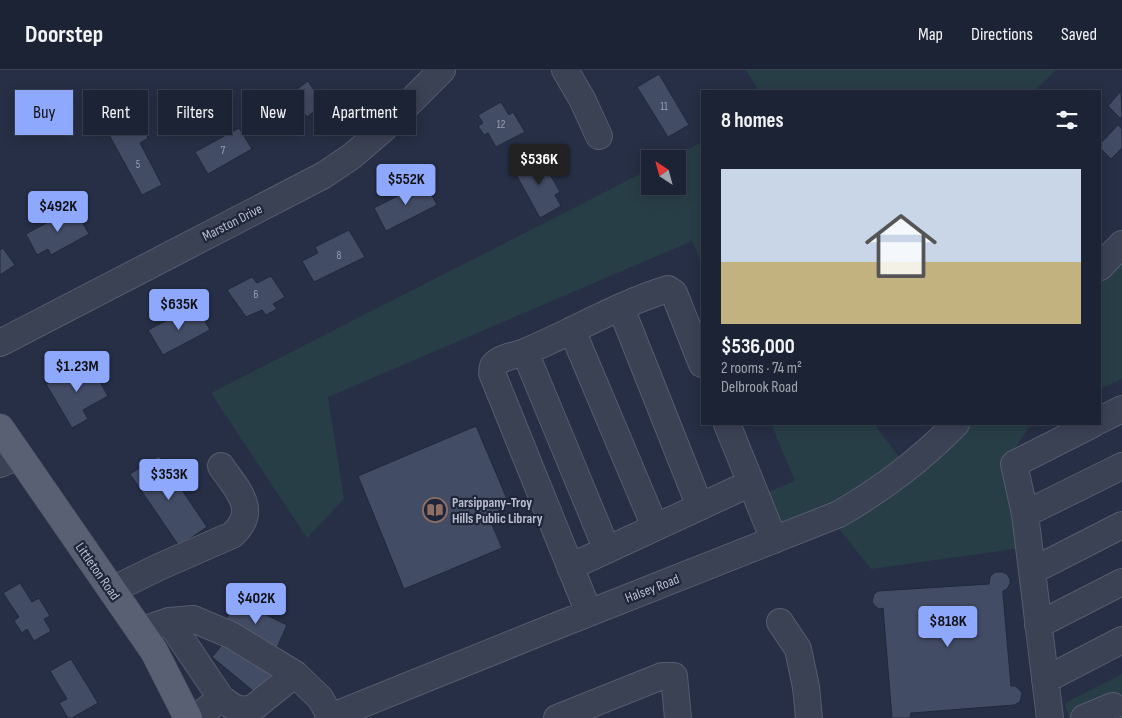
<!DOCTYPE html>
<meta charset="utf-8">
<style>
:root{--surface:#1c2334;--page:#252b3c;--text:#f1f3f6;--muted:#a0a4ac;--line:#3a404f;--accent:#8ea8fd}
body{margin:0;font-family:"Sofia Sans Condensed",sans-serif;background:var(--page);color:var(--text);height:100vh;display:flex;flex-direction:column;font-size:19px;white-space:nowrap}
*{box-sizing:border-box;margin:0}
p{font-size:16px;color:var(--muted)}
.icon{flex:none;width:28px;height:28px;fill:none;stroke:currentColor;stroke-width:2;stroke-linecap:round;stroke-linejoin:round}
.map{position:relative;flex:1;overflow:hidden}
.drawer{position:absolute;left:701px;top:20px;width:400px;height:335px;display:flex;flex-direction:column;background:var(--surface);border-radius:0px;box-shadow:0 2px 12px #0003,0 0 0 1px var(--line)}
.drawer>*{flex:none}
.hud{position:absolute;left:15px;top:20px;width:475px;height:45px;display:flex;gap:10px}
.needle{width:32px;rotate:324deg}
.controls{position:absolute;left:641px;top:80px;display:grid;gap:10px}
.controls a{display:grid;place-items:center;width:45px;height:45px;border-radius:0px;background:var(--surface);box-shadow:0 2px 12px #0003,0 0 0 1px var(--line);font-size:25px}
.price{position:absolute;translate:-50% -42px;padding:0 11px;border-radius:5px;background:var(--accent);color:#111;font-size:16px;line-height:32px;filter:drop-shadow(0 1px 2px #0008)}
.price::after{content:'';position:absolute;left:50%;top:30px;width:15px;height:11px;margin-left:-8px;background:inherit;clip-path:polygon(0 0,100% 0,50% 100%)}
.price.active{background:#222;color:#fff}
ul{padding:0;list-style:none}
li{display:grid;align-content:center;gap:10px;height:265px;padding:0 20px}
li span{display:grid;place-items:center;height:155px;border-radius:0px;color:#555}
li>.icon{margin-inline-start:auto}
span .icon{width:90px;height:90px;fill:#fffc;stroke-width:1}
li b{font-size:21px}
h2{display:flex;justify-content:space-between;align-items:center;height:60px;padding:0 20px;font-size:21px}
.pill{padding:0 18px;border-radius:0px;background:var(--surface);box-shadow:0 2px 12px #0003,0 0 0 1px var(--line);font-size:18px;line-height:45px}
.pill.active{background:var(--accent);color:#111}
header{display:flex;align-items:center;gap:30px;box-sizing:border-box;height:70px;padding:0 25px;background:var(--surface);border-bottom:1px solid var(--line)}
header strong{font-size:24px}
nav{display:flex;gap:28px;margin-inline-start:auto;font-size:18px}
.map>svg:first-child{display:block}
.green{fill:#283e46}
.building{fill:#434c65;stroke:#21283c}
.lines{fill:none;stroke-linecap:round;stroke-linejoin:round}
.minor-casing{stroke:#565c6f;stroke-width:28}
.major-casing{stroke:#444b5e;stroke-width:29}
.minor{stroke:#3b4254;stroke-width:26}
.major{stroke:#596074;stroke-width:28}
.labels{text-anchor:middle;stroke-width:4.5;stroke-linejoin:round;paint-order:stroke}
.number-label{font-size:11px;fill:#9ca2b4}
.street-label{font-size:14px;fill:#b9bece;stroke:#1f263a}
.poi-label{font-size:14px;font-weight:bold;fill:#b9bece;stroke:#1f263a;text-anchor:start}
</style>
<header>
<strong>Doorstep</strong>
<nav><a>Map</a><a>Directions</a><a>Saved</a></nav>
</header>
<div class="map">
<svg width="1122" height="648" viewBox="0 0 1122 648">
<rect width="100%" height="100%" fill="#262f45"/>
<!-- green -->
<path class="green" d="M746,0H1056L1034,21H759Z
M702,72V194L692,171L328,327L344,429L307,468L211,323L650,99V116H678V89H670Z
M1122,175V309L1100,319V198Z
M771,354H874L909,400L952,354H1031L1004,395L1021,478L871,499L829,446L786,464L766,423L795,411Z
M1122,604V648H1069L1065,633Z"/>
<!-- building -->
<path class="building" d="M659,4L689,55L668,67L637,17Z
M308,11L323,34L307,47L304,43L288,54L276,36L284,30L281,26L289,19L292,23Z
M1121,21L1122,47L1120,48L1108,36Z
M501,32L509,45L513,42L525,62L496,77L488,63L484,65L478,56L483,53L478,45Z
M136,45L148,68L140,73L162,115L142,125L107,61Z
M1118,55L1122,59V78L1111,89L1100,78V74Z
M239,58L252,79L208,104L195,82Z
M539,85L560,122L555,125L561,136L540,148L513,99Z
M425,112L437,135L386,161L374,138Z
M74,138L89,164L51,185L48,179L37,185L26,164Z
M349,160L365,187L314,212L302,191L318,183L315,177Z
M3,178L15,195L0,205V180Z
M271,206L285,227L273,234L277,239L266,245L262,240L246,247L227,220L252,207L257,213Z
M198,239L210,260L163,285L148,260L184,242L186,245Z
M88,292L108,326L83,340L88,349L72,358L46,314Z
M476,356L510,436L488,445L502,478L404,519L358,406Z
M159,386L207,457L179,476L130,404Z
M995,502H1002L1007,504L1010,509V514L1007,519L1003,521V524L1011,616H1015L1019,619L1022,623L1020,632L1014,635L911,643L910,648H892L883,538L879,539L875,536L872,532L874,524L878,521L989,514L990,507Z
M20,513L32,532L39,528L50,546L44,549L51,561L34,571L27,559L22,563L14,551L19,547L3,523Z
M235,530L287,555L276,580L224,555Z
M228,568L274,606L258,625L212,587Z
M71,589L98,633L72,648H68L59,633L67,629L50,601Z"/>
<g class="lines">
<defs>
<path id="minor" d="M565,0L582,29L599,66
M1100,197L1122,174
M621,238L700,437
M572,260L655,457
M0,273L324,105L352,86L381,61L442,0
M525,282L607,480
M1100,350L1122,339
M727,354L774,470
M0,394L18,386
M1025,444L1122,396
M570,497L751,413
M1032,501L1122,455
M112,520L159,497L232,465C260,440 237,420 221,396
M589,543L492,303L493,296C501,286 516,286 527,281C574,261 619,234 668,219L674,223L702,294
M169,551L221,628
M780,552L798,579L806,617L809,648
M1038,555L1122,512
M140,561L169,551L193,549L231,565L295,604L320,628L331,647
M1045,610L1122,570
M196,648L221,628C233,637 237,642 253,638L295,604
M328,648L551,558L839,444C885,417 919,391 956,354
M557,648L662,606H674L678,648
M1050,648L1025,444L1014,394L1093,354
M1084,648L1113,636"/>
<path id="major" d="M0,358L154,581L188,648"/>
</defs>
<!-- minor casing -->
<use href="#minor" class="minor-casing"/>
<!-- major casing -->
<use href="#major" class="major-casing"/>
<!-- minor -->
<use href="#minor" class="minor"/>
<!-- major -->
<use href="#major" class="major"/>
</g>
<!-- icons -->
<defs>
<symbol id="library-ring" viewBox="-11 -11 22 22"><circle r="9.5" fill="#1f263a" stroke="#8d6e63" stroke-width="1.5"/><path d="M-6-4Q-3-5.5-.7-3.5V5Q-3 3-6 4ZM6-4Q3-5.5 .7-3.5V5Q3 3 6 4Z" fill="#8d6e63"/></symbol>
</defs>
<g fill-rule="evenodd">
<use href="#library-ring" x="421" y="426" width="28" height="28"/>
</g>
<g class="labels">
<!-- number labels -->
<g class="number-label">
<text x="664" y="40">11</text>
<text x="501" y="58">12</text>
<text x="223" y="84">7</text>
<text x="138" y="98">5</text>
<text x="339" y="189">8</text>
<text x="256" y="228">6</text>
</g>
<!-- street labels -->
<g class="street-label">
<text transform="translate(232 152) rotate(-27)" y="5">Marston Drive</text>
<text transform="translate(98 501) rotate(55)" y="5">Littleton Road</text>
<text transform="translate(652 518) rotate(-21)" y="5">Halsey Road</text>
</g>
<!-- poi labels -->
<g class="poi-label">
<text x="452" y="437">Parsippany-Troy<tspan x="452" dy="16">Hills Public Library</tspan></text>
</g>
</g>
</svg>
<div class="controls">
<a><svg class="needle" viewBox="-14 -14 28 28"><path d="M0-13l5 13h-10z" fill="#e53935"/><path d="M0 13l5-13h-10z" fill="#a0a4ac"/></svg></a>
</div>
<b class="price active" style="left:539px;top:116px">$536K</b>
<b class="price" style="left:406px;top:136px">$552K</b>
<b class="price" style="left:58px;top:163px">$492K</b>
<b class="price" style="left:179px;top:261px">$635K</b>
<b class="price" style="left:77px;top:323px">$1.23M</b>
<b class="price" style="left:169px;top:431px">$353K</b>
<b class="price" style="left:256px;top:555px">$402K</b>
<b class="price" style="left:948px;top:578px">$818K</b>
<div class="hud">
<a class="pill active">Buy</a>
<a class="pill">Rent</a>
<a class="pill">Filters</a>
<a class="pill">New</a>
<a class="pill">Apartment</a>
</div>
<section class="drawer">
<h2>8 homes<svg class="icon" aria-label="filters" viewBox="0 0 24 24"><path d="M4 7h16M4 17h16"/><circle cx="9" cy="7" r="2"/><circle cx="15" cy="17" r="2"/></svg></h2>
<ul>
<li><span style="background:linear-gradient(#c9d6e8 60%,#c2b280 0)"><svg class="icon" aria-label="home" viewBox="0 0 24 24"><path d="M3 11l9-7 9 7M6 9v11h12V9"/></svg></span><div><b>$536,000</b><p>2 rooms · 74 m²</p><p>Delbrook Road</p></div></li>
</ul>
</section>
</div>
